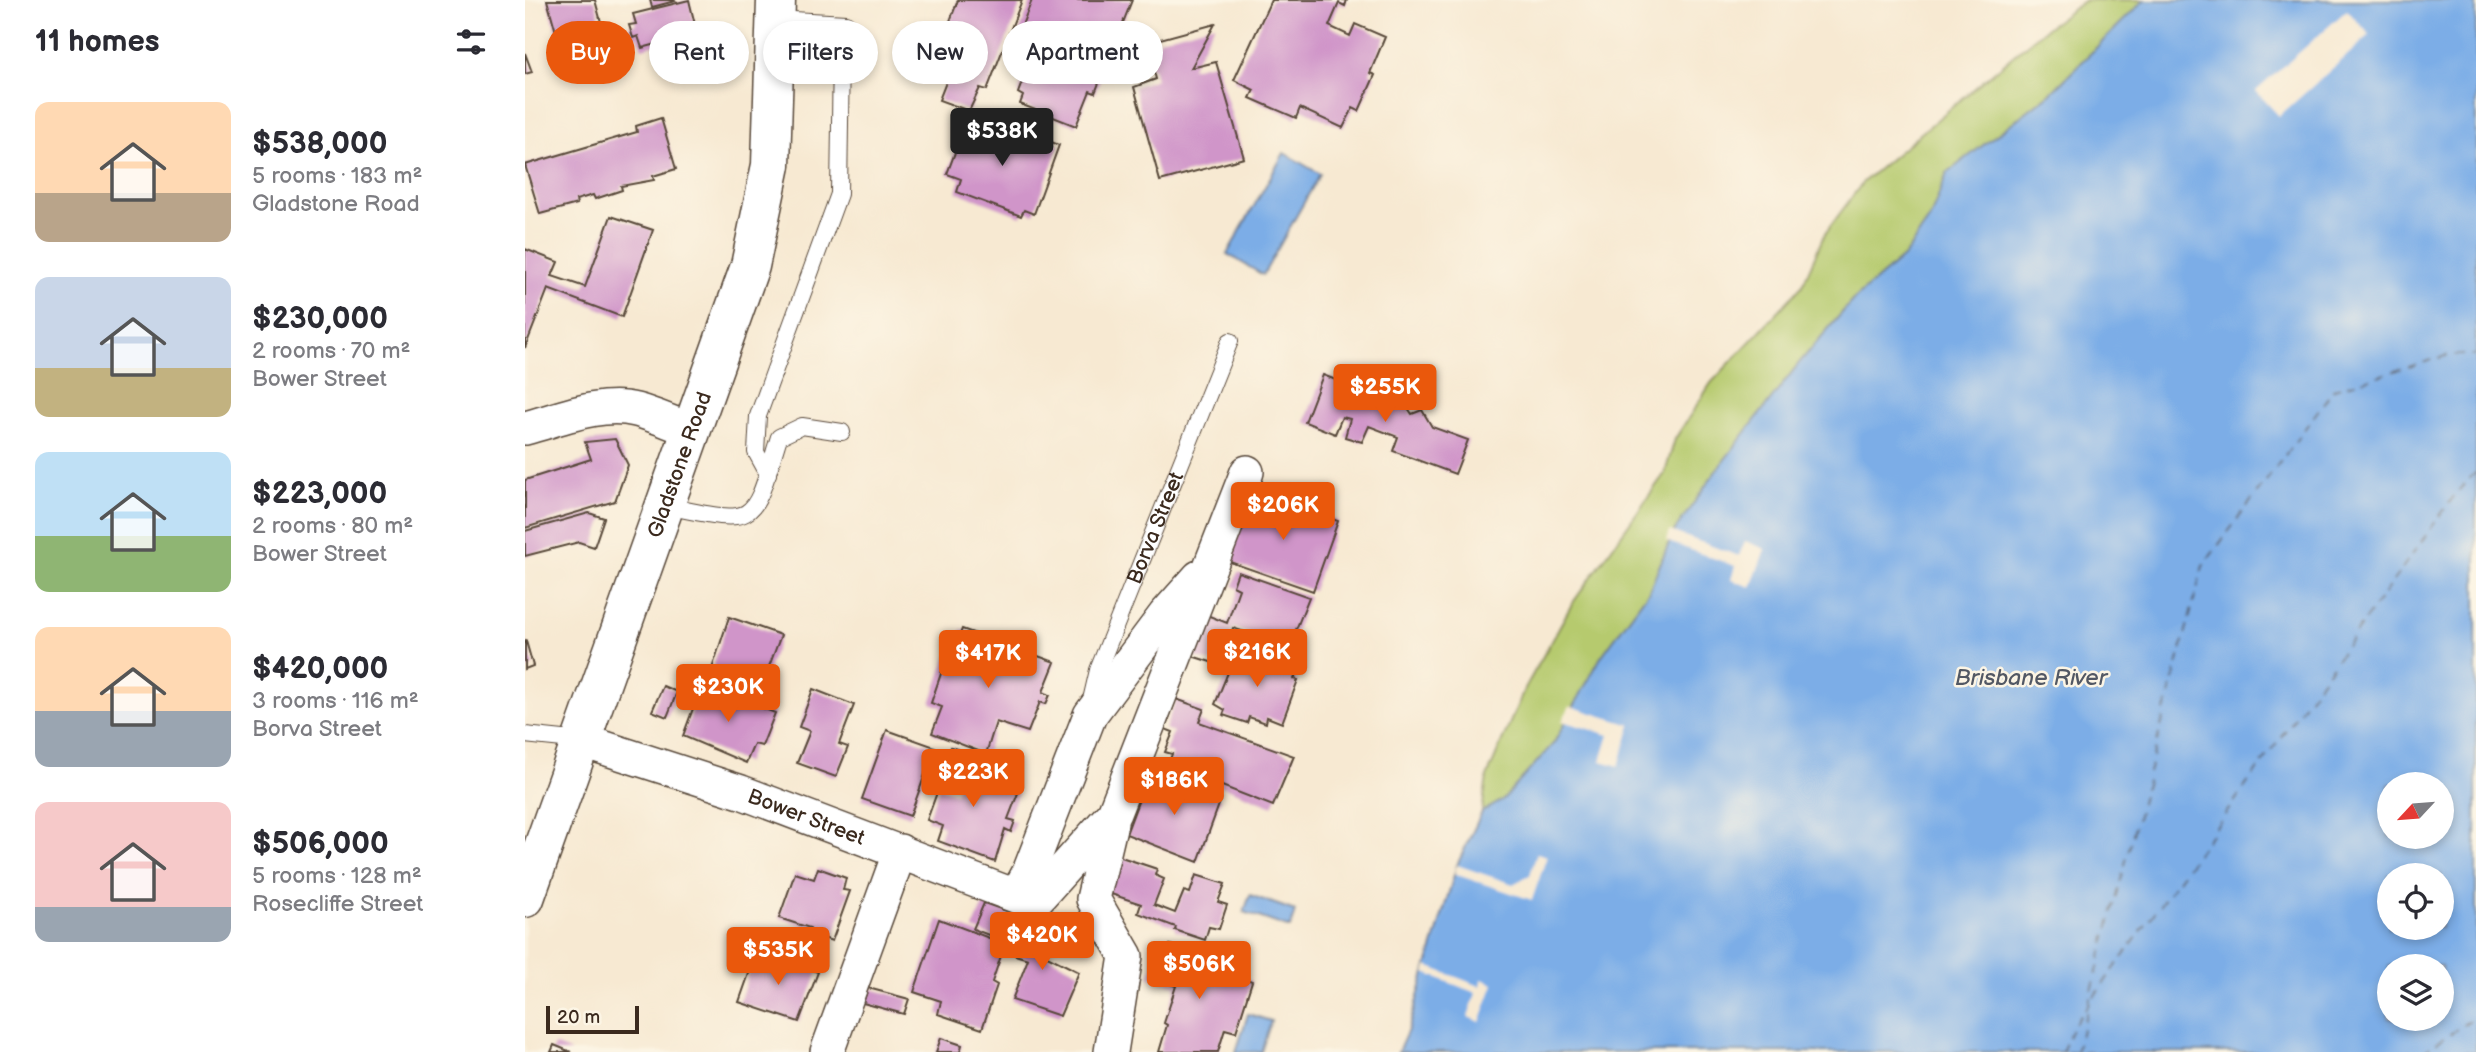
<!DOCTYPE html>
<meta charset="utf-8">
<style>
:root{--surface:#fff;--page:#f7f7f7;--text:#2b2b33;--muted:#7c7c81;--accent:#ea580c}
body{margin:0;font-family:"Balsamiq Sans",sans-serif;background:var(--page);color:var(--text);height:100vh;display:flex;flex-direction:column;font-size:26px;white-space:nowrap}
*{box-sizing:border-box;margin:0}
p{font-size:23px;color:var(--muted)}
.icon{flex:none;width:38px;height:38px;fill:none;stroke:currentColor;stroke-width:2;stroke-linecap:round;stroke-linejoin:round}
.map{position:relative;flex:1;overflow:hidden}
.details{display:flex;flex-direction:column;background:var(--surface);width:525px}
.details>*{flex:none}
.hud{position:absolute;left:21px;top:21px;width:665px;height:63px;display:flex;gap:14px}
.needle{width:46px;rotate:244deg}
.fabs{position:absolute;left:1852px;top:772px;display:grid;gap:14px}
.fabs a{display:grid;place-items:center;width:77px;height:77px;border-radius:50%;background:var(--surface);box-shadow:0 4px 10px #0003;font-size:35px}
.scale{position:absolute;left:21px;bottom:18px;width:93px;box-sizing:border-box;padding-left:7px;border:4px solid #3b2a1e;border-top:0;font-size:19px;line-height:24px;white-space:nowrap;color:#3b2a1e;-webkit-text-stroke:5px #fcf5e5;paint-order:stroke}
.price{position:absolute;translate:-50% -60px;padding:0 16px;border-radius:7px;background:var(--accent);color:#fff;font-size:23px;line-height:46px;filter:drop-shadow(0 2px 4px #0008)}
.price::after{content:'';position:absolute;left:50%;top:42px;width:21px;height:16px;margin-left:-10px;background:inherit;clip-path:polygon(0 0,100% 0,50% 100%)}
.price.selected{background:#222;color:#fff}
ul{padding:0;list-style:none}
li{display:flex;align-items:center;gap:21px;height:175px;padding:0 35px}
li span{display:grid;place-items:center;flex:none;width:196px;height:140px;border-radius:14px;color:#555}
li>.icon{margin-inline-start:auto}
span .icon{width:84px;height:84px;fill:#fffc;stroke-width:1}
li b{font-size:30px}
h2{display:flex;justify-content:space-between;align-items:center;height:84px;padding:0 35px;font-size:30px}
.chip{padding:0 24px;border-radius:32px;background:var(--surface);box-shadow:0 4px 10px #0003;font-size:24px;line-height:63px}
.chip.selected{background:var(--accent);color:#fff}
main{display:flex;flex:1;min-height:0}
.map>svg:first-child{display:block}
.green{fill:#b6ca6e;stroke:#787a46;stroke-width:2}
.water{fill:#7cade7;stroke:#5c6c82;stroke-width:2;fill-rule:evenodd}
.pier{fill:#f7e9d2}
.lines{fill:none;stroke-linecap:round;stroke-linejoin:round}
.ferry{stroke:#525864;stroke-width:2;stroke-dasharray:9 7;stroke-linecap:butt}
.building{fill:#d095c9}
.service-casing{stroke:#574739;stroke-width:18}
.minor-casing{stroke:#574739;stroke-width:36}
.primary-casing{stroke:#574739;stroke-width:41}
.service{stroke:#fff;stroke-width:16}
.minor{stroke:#fff;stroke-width:33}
.primary{stroke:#fff;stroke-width:38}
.labels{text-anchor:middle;stroke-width:5;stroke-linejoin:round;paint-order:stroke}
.street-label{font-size:21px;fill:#3b2a1e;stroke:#fcf5e5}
.water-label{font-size:23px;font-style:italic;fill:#525864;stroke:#fcf5e5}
</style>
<main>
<section class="details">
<h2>11 homes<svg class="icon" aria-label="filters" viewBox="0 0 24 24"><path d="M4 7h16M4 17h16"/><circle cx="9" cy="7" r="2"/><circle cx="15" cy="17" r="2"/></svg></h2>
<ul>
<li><span style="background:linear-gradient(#ffd9b3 65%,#b9a48a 0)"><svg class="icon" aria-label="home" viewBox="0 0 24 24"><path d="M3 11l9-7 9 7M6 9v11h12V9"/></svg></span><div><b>$538,000</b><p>5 rooms · 183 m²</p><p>Gladstone Road</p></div></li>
<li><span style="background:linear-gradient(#c9d6e8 65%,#c2b280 0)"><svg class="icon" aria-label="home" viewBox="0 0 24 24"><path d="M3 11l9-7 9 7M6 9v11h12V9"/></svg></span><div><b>$230,000</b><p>2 rooms · 70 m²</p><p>Bower Street</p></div></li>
<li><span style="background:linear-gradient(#bfe0f5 60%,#8fb573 0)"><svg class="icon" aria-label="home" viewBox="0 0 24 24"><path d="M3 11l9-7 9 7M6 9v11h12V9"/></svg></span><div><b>$223,000</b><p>2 rooms · 80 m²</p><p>Bower Street</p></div></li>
<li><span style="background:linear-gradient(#ffd9b3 60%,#9aa5b1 0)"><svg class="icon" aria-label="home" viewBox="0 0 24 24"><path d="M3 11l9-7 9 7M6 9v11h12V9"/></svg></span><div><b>$420,000</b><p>3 rooms · 116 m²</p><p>Borva Street</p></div></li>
<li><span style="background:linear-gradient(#f6c9c9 75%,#9aa5b1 0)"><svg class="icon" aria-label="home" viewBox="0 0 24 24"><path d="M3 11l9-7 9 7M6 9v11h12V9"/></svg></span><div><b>$506,000</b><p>5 rooms · 128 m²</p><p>Rosecliffe Street</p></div></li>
</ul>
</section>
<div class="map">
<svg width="1951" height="1052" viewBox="0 0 1951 1052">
<rect width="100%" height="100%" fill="#fcf5e5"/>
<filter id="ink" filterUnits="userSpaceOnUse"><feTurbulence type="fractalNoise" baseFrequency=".0143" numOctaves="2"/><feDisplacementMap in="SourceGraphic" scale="14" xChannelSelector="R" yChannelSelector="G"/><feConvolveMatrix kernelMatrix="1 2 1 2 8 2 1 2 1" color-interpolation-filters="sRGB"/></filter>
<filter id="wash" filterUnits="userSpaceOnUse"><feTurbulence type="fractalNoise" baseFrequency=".00686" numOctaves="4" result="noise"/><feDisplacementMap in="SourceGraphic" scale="28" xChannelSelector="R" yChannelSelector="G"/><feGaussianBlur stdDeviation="1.57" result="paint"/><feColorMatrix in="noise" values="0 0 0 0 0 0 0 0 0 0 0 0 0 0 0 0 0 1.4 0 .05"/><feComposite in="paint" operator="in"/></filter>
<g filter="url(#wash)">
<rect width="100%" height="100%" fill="#f7e9d2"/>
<!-- green -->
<path class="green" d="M1561,0H1619L1527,92L1422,173L1405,218L1379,256L1327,301L1275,362L1191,471L1148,533L1124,591L1076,657L1029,743L978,800L957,812L962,777L998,692L1047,604L1140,473L1150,439L1186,383L1277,286L1299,235L1338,182L1520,29Z"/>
<!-- water -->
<path class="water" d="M1619,0H1951V1052H873L883,1030L932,865L957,812L978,800L1029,743L1076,657L1124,591L1148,533L1191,471L1275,362L1327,301L1379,256L1405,218L1422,173L1527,92ZM1864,784H1916V836H1864ZM1864,875H1916V928H1864ZM1864,966H1916V1018H1864Z
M759,153L795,174L738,275L702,254Z
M725,895L770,911L765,928L719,912Z
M723,1014L746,1021L736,1052H711Z"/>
<!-- pier -->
<path class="pier" d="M1822,10L1845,35L1754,116L1731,91Z
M1145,531L1214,556L1220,541L1240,549L1226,587L1206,580L1210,566L1141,541Z
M1045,706L1106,725L1094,766L1076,761L1084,735L1037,721Z
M1012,853L1022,856L1007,900L929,874L932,865L988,884L1005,875Z
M902,966L955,986L957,979L969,984L955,1022L943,1017L951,993L900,973Z"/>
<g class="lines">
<!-- ferry -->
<path class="ferry" d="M1537,1052L1548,1026L1932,492L1951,472
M1551,1052L1678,566L1809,389L1924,355H1951
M1898,1052L1951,1016"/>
</g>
<g id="blocks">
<!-- building -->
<path class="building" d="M22,0H70L79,33L84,31L90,52L41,67Z
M125,0H149L150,1L127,7Z
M164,0L172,33L117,48L113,36L108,38L104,25L111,24L108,14Z
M433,0H497L462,90L455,88L444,111L414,100L423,77L407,69Z
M507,0H607L570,93L565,91L551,126L495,104L498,96L493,93L503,66L484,58Z
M746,0H822L820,6L814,3L804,26L825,36L830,24L860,37L845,73L850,75L834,111L828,108L818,128L775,108L771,118L725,98L729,90L709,80Z
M690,24L666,68L691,62L719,158L635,181L609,87L631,79L628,68L620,64L635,39Z
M0,53L7,72L0,74Z
M136,118L151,169L128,176L129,180L96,186L97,190L70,199L68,195L51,200L52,204L15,214L0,165L112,132L111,126Z
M442,120L511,146L514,137L534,145L509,214L499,210L496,216L432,192L436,179L422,174Z
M86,216L128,230L97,317L23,289L0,348V249L33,262L27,276L60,287Z
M798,375L829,387L826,397L833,399L838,387L881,405L887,414L897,410L907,427L943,440L930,474L868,451L873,437L844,426L837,442L820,437L825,419L817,417L810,434L780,422Z
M90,439L103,465L90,501L0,528V480L66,459L60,442Z
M726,497L751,506L754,500L813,521L788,591L702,561Z
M64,513L79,518L69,547L54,542L0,556V531Z
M713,572L784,597L764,647L708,628L695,665L667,656L682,615L702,623L714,589L708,586Z
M204,617L256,635L235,690L186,672Z
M437,629L530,662L518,692L525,695L521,704L515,702L503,732L471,722L461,754L407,733L417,707L406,703L422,656L426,657Z
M1,641L8,666L0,669V642Z
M713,648L773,671L769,679L773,680L757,723L742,717L741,723L724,717L722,723L698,715L700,710L690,704Z
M177,684L250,713L237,746L229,744L221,763L158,736Z
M138,686L152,692L142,717L127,711Z
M288,689L329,705L314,744L323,747L311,777L272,763L285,731L274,727Z
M651,699L679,709L674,722L769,756L748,806L643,765L647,754L640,752L648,732L640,729Z
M362,730L410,747L385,816L337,799Z
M426,747L461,760L454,779L493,793L483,819L490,821L486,832L480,829L470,862L413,841L418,826L402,820L414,787L430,793L437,776L418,769Z
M624,773L696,799L673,862L601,834Z
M593,856L632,869L630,875L639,879L629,905L650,913L659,891L665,893L671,875L700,884L693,902L702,905L694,929L684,927L680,940L650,930L651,927L613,913L616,904L580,892Z
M293,868L321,878L318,890L325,891L307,941L283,933L285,928L254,918L270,873L289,879Z
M459,903L484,912L474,939L448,929Z
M414,919L480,944L467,982L472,985L457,1029L413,1014L416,1001L389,992Z
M497,919L525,929L522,956L554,972L535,1016L487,1000L503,959L490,955Z
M645,945L666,951L665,957L702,966L718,973L716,977L727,981L711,1032L700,1029L693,1052H634L642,1025L639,1023L651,986L624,977L633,947L643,950Z
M232,951L293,972L274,1022L214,1002Z
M343,988L384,999L379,1014L338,1003Z
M416,1038L437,1045L435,1052H411Z
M29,1045L46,1052H26Z"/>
</g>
</g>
<g filter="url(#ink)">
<use href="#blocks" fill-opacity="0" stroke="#574739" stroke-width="2"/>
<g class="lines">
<defs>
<g id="service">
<path d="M243,474L231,452L233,416L314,194L316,52L321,23L250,19"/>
<path d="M141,506C234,525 226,527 254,437L277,426L317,432"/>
<path id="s1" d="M566,700L573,670L705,341"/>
<path d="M0,735L57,741"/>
</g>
<g id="minor">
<path d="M0,428C35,419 75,401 111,410C130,415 149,424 168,431"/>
<path id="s2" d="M58,741L216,792L501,900H511L589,813L722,472"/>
<path d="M586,823L568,899L601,956L586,1052"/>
<path d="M491,896L504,872L565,715L640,615L674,577"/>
<path d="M302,1052L375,851"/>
</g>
<g id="primary">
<path id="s3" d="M0,898L225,266L246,165L251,0"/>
</g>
</defs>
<!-- service casing -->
<use href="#service" class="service-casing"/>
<!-- minor casing -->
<use href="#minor" class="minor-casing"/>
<!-- primary casing -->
<use href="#primary" class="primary-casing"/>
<!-- service -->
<use href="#service" class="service"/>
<!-- minor -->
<use href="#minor" class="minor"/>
<!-- primary -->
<use href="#primary" class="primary"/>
</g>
</g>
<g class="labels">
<!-- street labels -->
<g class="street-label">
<text dy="7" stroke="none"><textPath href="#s3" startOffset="460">Gladstone Road</textPath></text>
<text dy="7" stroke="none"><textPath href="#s1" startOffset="184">Borva Street</textPath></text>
<text dy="7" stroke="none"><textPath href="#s2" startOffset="236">Bower Street</textPath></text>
</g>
<!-- water labels -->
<g class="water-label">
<text x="1506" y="685">Brisbane River</text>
</g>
</g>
</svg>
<div class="fabs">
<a><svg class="needle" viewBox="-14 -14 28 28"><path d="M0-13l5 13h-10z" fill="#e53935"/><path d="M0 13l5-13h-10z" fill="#7c7c81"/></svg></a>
<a><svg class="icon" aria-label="locate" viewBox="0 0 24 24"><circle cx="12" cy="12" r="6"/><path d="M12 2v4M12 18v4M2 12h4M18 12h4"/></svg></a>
<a><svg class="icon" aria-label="layers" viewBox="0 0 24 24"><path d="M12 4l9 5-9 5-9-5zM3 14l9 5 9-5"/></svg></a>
</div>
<div class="scale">20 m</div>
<b class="price selected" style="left:477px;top:168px">$538K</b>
<b class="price" style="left:860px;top:424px">$255K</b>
<b class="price" style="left:758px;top:542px">$206K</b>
<b class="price" style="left:732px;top:689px">$216K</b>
<b class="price" style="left:463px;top:690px">$417K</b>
<b class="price" style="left:203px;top:724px">$230K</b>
<b class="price" style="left:448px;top:809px">$223K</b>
<b class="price" style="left:649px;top:817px">$186K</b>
<b class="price" style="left:517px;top:972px">$420K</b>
<b class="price" style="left:253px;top:987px">$535K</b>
<b class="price" style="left:674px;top:1001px">$506K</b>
<div class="hud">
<a class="chip selected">Buy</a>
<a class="chip">Rent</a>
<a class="chip">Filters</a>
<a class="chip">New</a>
<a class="chip">Apartment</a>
</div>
</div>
</main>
